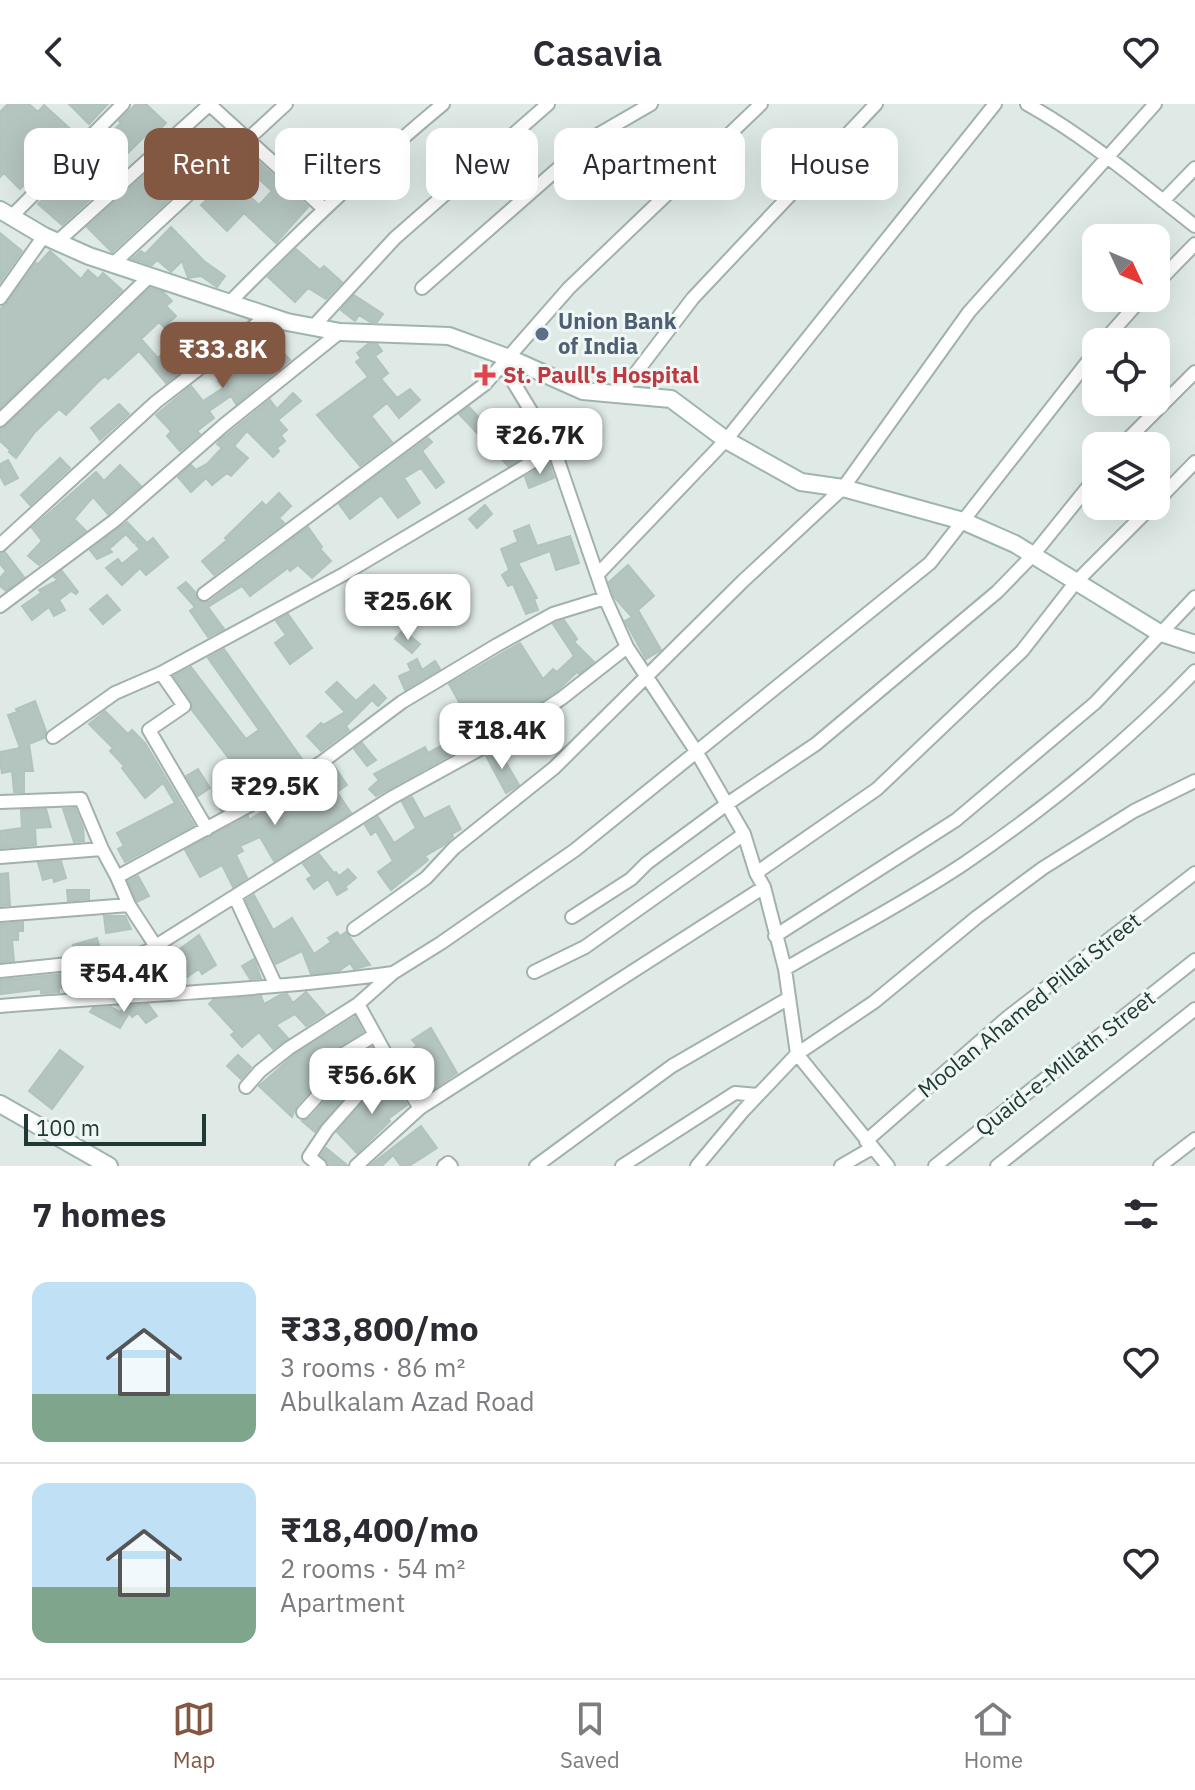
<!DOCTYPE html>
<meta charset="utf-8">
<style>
:root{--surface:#fff;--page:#f2f2f3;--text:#2b2b33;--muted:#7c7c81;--line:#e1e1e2;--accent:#835843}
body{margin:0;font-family:"IBM Plex Sans",sans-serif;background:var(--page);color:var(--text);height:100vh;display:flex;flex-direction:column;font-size:30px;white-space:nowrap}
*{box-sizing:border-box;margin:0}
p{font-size:26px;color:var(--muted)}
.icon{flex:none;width:44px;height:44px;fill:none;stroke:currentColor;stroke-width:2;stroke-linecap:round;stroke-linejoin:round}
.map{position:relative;height:1062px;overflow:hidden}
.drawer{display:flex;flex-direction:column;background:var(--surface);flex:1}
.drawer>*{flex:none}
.top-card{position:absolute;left:24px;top:24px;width:1148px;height:72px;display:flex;gap:16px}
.needle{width:52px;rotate:134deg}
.controls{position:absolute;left:1082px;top:120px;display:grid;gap:16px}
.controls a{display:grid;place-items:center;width:88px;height:88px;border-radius:16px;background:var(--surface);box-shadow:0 8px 32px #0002;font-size:40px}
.scale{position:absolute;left:24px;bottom:20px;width:182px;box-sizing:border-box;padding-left:8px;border:4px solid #203935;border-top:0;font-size:22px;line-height:28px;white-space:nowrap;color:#203935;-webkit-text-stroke:6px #eff7f4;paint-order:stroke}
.price{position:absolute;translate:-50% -68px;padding:0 18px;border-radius:16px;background:#fff;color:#222;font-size:26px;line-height:52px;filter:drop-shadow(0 2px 4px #0008)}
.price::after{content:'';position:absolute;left:50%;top:48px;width:24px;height:18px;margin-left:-12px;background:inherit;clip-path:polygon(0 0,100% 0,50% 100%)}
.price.selected{background:var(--accent);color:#fff}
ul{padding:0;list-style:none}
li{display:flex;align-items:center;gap:24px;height:200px;padding:0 32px}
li+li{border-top:2px solid var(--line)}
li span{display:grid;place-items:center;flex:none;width:224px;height:160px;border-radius:16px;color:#555}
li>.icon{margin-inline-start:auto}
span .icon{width:96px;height:96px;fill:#fffc;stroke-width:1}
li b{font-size:34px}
h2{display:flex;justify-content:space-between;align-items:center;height:96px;padding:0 32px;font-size:34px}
.pill{padding:0 28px;border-radius:16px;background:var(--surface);box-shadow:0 8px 32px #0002;font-size:28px;line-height:72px}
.pill.selected{background:var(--accent);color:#fff}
header{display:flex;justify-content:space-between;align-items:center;height:104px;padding:0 32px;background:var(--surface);font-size:36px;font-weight:600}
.menu{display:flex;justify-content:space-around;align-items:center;height:112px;border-top:2px solid var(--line);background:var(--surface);font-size:22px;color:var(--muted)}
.menu a{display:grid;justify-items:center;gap:4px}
.menu .selected{color:var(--accent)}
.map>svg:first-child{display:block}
.building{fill:#b4c4bf;stroke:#b1c3be;stroke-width:2}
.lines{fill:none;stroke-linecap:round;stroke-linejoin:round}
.street-casing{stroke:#a2b1ad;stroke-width:16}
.secondary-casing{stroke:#9eb5af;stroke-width:20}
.street{stroke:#fff;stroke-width:12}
.secondary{stroke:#fff;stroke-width:16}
.service-dot{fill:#5c6f8a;stroke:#eff7f4;stroke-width:3}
.health-dot{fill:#e0444e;stroke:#eff7f4;stroke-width:3}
.labels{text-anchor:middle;stroke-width:6;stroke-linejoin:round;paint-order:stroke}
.service-label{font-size:22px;font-weight:bold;fill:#4e5e75;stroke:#eff7f4;text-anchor:start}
.health-label{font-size:22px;font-weight:bold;fill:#be3a42;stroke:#eff7f4;text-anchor:start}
.street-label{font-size:22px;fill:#203935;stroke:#eff7f4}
</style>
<header><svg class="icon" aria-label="back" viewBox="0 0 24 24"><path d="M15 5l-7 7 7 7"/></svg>Casavia<svg class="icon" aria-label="heart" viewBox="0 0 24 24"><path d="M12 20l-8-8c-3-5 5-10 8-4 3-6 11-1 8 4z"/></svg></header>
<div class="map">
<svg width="1195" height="1062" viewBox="0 0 1195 1062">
<rect width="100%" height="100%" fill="#dfeae6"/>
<!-- building -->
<path class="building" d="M8,0H29L38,8L44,1L78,32L20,85L4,69L0,73V8Z
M69,0H108L89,20Z
M136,0H146L166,19L151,34L147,30L121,56L112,48L94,66L107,80L62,121L38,100L92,44L97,50L111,34L108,31L121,19L119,17Z
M188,32L212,56L112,148L87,123Z
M251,51L308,103L276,139L244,109L227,127L201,101L230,74L259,101L272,87L242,60Z
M171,123L204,157L225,172L217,183L201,172L188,174L182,157L171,168L157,156L152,161L132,155L141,147L145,150Z
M0,129L22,147L0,178Z
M296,145L320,166L324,162L342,178L326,195L308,184L295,198L268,173Z
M50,147L81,175L88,166L98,175L103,169L122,186L0,304V205L7,199L36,159L38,160Z
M150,184L163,188L172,197L166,202L176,212L164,223L159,218L141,235L158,254L178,237L194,258L166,279L139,247L108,275L105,272L98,278L66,311L59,305L35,328L16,354L9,348L10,346L0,337V325L6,322Z
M354,191L383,210L377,218H370L359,211L355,217L341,206Z
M274,229L284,241L279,244L290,256L236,300L231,292L209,307L214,314L197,327L200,330L180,347L167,332L171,327L156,311L191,282L203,297L223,284L218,277L228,270L221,259L244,242L250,249Z
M368,240H377L382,247L375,252L388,269L381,275L397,294L410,285L420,296L399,314L387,299L371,312L392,338L360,362L317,311L368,273L356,258L361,254L357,249Z
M293,289L301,297L278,316L287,326L281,331L285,337L277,344L279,347L273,353L247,327L234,342L248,354L231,372L227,369L212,381L206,374L191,388L178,373L191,361L196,366L207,360L222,344L217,340L219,337L270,296L277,305Z
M119,300L129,310L100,336L91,324Z
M469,303L493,328L496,326L522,354L508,362L459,310Z
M428,334L432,338L422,347L444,378L436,384L421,364L404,374L420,399L398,414L381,391L350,415L339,400Z
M60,354L70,364L30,401L21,391Z
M8,356L18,374L5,381L0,372V360Z
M549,358L554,374L529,384L525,373Z
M120,361L141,382L108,410L93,393L74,415L86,427L39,461L28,452L42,437L32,424L96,368L104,377Z
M279,389L291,402L279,414L284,419L214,471L202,457L227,436L225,434L262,398L266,402Z
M485,401L492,410L477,424L469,415Z
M127,418L147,439L153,434L168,453L146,471L140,464L122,481L106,464L118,455L122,460L140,445L136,441L143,435L134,439L126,430L109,445L112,448L97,455L90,446Z
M529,421L537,442L570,432L579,459L556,466L550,447L518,459L537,494L534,495L538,506L526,510L513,480L508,482L502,471L509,466L501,445L518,438L514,427Z
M308,423L322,443L320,445L331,457L312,474L298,461L290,467L288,464L250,492L242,482L208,503L224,525L208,533L190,507L195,503L178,484L186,478L195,488L197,496L209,498Z
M5,448L24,473L6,487L0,482V474L6,467L0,460V450Z
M628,461L654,492L638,506L661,546L646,555L625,517L632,513L614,493L609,478Z
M62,467L78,488L76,490L71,487L59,496L65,506L54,512L49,503L32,516L22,502L41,489L39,486L58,476L54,473Z
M107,491L120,506L103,520L90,505Z
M288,510L312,544L290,560L275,539L286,531L276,517Z
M564,516L577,535L574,538L594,558L579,570L577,568L557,587L506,620L376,692L369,685L379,676L374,670L425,643L428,649L453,635L449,628L461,620L459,618L467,612L449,580L520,539L543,575L553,565L557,568L574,552L553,520Z
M403,526L420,540L412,549L395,535Z
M224,545L304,658L221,706L213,688L238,678L230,663L234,661L192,606L191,597L174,572L191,563L246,635L259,626L208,554Z
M417,555L422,566L435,557L440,565L405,586L399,572L411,567L408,560Z
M337,578L356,597L374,581L386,594L378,602L372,596L346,622L349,626L321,647L307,632L321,619L323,621L345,608L326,588Z
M35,597L46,627L44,634L29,640L33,667H24V688H14L12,667L2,669L0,658V648L20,644L8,611L17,608L16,605Z
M105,607L128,630L132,626L145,639L194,721L125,758L118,745L124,742L117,729L175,699L163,679L145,694L122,664L124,662L110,647L113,644L89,620Z
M362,639L376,656L367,662L354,645Z
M498,645L519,681L506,689L486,652Z
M334,662L347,681L337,688L351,709L274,757L260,733L240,742L243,747L236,751L247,774L233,783L222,761L200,773L185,746L248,712L249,716Z
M198,665L210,684L198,692L186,672Z
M412,693L424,715L449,702L461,725L452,730L453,733L444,741L425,752L428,756L391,786L378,768L393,757L376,727L371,731L365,721L378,713L394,739L416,724L402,698Z
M75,704L83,724L84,737L74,738L63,705Z
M46,705L51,723L35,724L36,741L0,744V727L22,724L21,706Z
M319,750L334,769L336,768L339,772L348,765L356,774L345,783L347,785L337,791L328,775L314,785L307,775L312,772L303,760Z
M61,757L66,774L54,778L53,773L43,776L38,759Z
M8,769L10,801L0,802V770Z
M138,772L149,792L137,798L128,777Z
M67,786H89V795L68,797Z
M254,791L273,826L292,814L314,850L331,838L328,834L337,828L340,832L346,828L370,861L354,865L350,859L339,867L311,870L302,847L276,860L246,796Z
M104,812H125L131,825L106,829Z
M23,818V827H18V836H12L14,857L0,858V820Z
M199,831L216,861L202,870L199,865L184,875L169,853Z
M97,834L101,848L77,850L73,841Z
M254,855L261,874L250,875L242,862Z
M146,862L148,882L59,884V888L48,889H41V885L1,890V876Z
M306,888L325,910L306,922L295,910L276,921L288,934L273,945L259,928L242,943L231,931L235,928L209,900L213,896L261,892L264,900L280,891L287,890L293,899Z
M148,900L157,912L146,919L138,909L132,913L129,909L120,924L90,908L93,904L111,903L120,908L128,902Z
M355,913L363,928L330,949L328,954L331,964L296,1002L292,1013L259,982L294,951Z
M431,924L457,969L423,992L400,957L417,941L412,936Z
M372,943L378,955L371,962L348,977L354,982L315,1028L302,1017L310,1014L348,972L350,967L348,958Z
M60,946L83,963L52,1005L29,987Z
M238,951L251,963L241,975L227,962Z
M388,971L407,1001L388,1015L390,1017L357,1049L337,1028L368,993L370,995L385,985L381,979Z
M421,1022L437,1044L409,1062H401L393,1051L382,1062H369Z
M326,1044L347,1061V1062H329L321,1051Z"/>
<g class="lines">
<defs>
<path id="street" d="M209,0L323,104
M1027,0C1088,34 1140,79 1195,122
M1163,97L1195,64
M12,112L123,0
M57,138L210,0
M114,159L286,0
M1156,180L1195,140
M422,184L594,33L651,0
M0,194L44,132
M228,200C297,130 367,63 443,0
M312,224L395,134L548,0
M1103,238L1142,194
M503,261L554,345L605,494
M619,291L693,194L876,0
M0,316L150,172
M1121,342L1195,268
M1156,398L1195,358
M0,441L156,298L267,212
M598,470L726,336L995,0
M204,490L485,280L569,184L761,0
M0,502L114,417L224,321L340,228
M161,569L184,602L149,626L207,725
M53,633L115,589L161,569L344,470L554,345
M0,698L81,695L102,745L117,773
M0,753L102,745
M756,769L877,685L1022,547L1075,479L1152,402
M235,793L276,882
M129,801L155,841
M0,811L129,801L117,773L283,683L322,658L402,598L497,541L553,510L605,494L627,543
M572,813L631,775L647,759L727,700L816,640L997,488L1033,451L1096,373
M354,825L426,774L454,744L554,664L743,477L843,384L969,208L1155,0
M775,832L956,716L1095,599L1195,493
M785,865C844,830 907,798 965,759C1047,703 1126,639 1195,567
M0,867L127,854L146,848L391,694L511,628L562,594L627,543L696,647L744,730L756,769L764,783L785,865L797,950
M534,868L585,843L744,730
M358,900L389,956L420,1004
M0,902C131,891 263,887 393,869
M797,950L888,1062
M246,983L260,967L289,944L358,900L393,869L441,839L575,746L930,459L1096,247
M303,1008L341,966L337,954L375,931
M866,1037L1008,913L1195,769
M320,1062L309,1053L327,1026L389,956
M356,1062L420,1004L764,783
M444,1062L448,1059L451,1062
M536,1062L672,962L789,894
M622,1062L735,989L758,991
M697,1062L743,1007L797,950L874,898L977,813L1043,764L1134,707L1195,677
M841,1062L872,1044
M935,1062L1195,856
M997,1062L1195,905
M1160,1062L1195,1035"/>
<path id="secondary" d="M0,106L44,132L89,152L287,218L340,228L449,232L509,254L583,287L671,295L726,336L801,378L843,384L963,417L1015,440L1158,528L1195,540
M0,1000L109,1062"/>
</defs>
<!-- street casing -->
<use href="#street" class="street-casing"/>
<!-- secondary casing -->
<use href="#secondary" class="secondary-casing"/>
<!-- street -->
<use href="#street" class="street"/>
<!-- secondary -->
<use href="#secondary" class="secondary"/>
</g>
<!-- markers -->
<circle class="service-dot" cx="542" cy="230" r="8"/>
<path class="health-dot" d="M481 259h8v8h8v8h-8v8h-8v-8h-8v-8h8z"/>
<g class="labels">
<!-- service labels -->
<g class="service-label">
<text x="558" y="225">Union Bank<tspan x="558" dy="25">of India</tspan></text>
</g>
<!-- health labels -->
<g class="health-label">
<text x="503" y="279">St. Paull's Hospital</text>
</g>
<!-- street labels -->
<g class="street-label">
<text transform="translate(1029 901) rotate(-39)" y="8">Moolan Ahamed Pillai Street</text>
<text transform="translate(1065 959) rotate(-38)" y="8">Quaid-e-Millath Street</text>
</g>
</g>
</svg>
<div class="controls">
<a><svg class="needle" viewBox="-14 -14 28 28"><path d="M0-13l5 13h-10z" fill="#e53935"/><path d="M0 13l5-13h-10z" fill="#7c7c81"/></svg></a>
<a><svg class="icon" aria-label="locate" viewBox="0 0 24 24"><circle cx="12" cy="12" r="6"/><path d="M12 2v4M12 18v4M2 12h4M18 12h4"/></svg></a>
<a><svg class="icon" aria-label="layers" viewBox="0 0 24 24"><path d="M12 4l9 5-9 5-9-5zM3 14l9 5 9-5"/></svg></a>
</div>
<div class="scale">100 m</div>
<b class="price selected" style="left:223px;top:286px">₹33.8K</b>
<b class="price" style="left:540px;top:372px">₹26.7K</b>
<b class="price" style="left:408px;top:538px">₹25.6K</b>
<b class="price" style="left:502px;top:667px">₹18.4K</b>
<b class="price" style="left:275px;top:723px">₹29.5K</b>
<b class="price" style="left:124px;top:910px">₹54.4K</b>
<b class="price" style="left:372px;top:1012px">₹56.6K</b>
<div class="top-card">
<a class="pill">Buy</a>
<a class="pill selected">Rent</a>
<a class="pill">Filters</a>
<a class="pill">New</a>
<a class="pill">Apartment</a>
<a class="pill">House</a>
</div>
</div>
<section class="drawer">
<h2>7 homes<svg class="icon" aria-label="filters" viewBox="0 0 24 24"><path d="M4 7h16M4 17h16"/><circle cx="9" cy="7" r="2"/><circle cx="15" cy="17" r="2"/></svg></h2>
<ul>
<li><span style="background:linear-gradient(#bfe0f5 70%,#7fa58c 0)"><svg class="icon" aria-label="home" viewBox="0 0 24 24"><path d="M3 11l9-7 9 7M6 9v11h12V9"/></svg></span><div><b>₹33,800/mo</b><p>3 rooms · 86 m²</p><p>Abulkalam Azad Road</p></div><svg class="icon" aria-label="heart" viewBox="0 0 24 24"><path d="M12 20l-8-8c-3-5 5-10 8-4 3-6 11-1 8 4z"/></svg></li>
<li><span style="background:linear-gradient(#bfe0f5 65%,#7fa58c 0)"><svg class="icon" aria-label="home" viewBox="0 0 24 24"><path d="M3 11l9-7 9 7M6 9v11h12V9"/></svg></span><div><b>₹18,400/mo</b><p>2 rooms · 54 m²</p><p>Apartment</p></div><svg class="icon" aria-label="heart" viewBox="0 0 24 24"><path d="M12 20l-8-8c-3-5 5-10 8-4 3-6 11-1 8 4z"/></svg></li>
</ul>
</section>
<nav class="menu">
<a class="selected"><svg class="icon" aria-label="map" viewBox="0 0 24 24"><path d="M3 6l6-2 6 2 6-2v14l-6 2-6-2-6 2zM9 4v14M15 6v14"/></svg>Map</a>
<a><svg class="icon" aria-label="saved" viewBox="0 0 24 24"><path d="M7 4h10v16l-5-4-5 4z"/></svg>Saved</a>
<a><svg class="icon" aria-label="home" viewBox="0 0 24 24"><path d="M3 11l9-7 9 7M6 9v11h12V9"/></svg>Home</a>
</nav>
